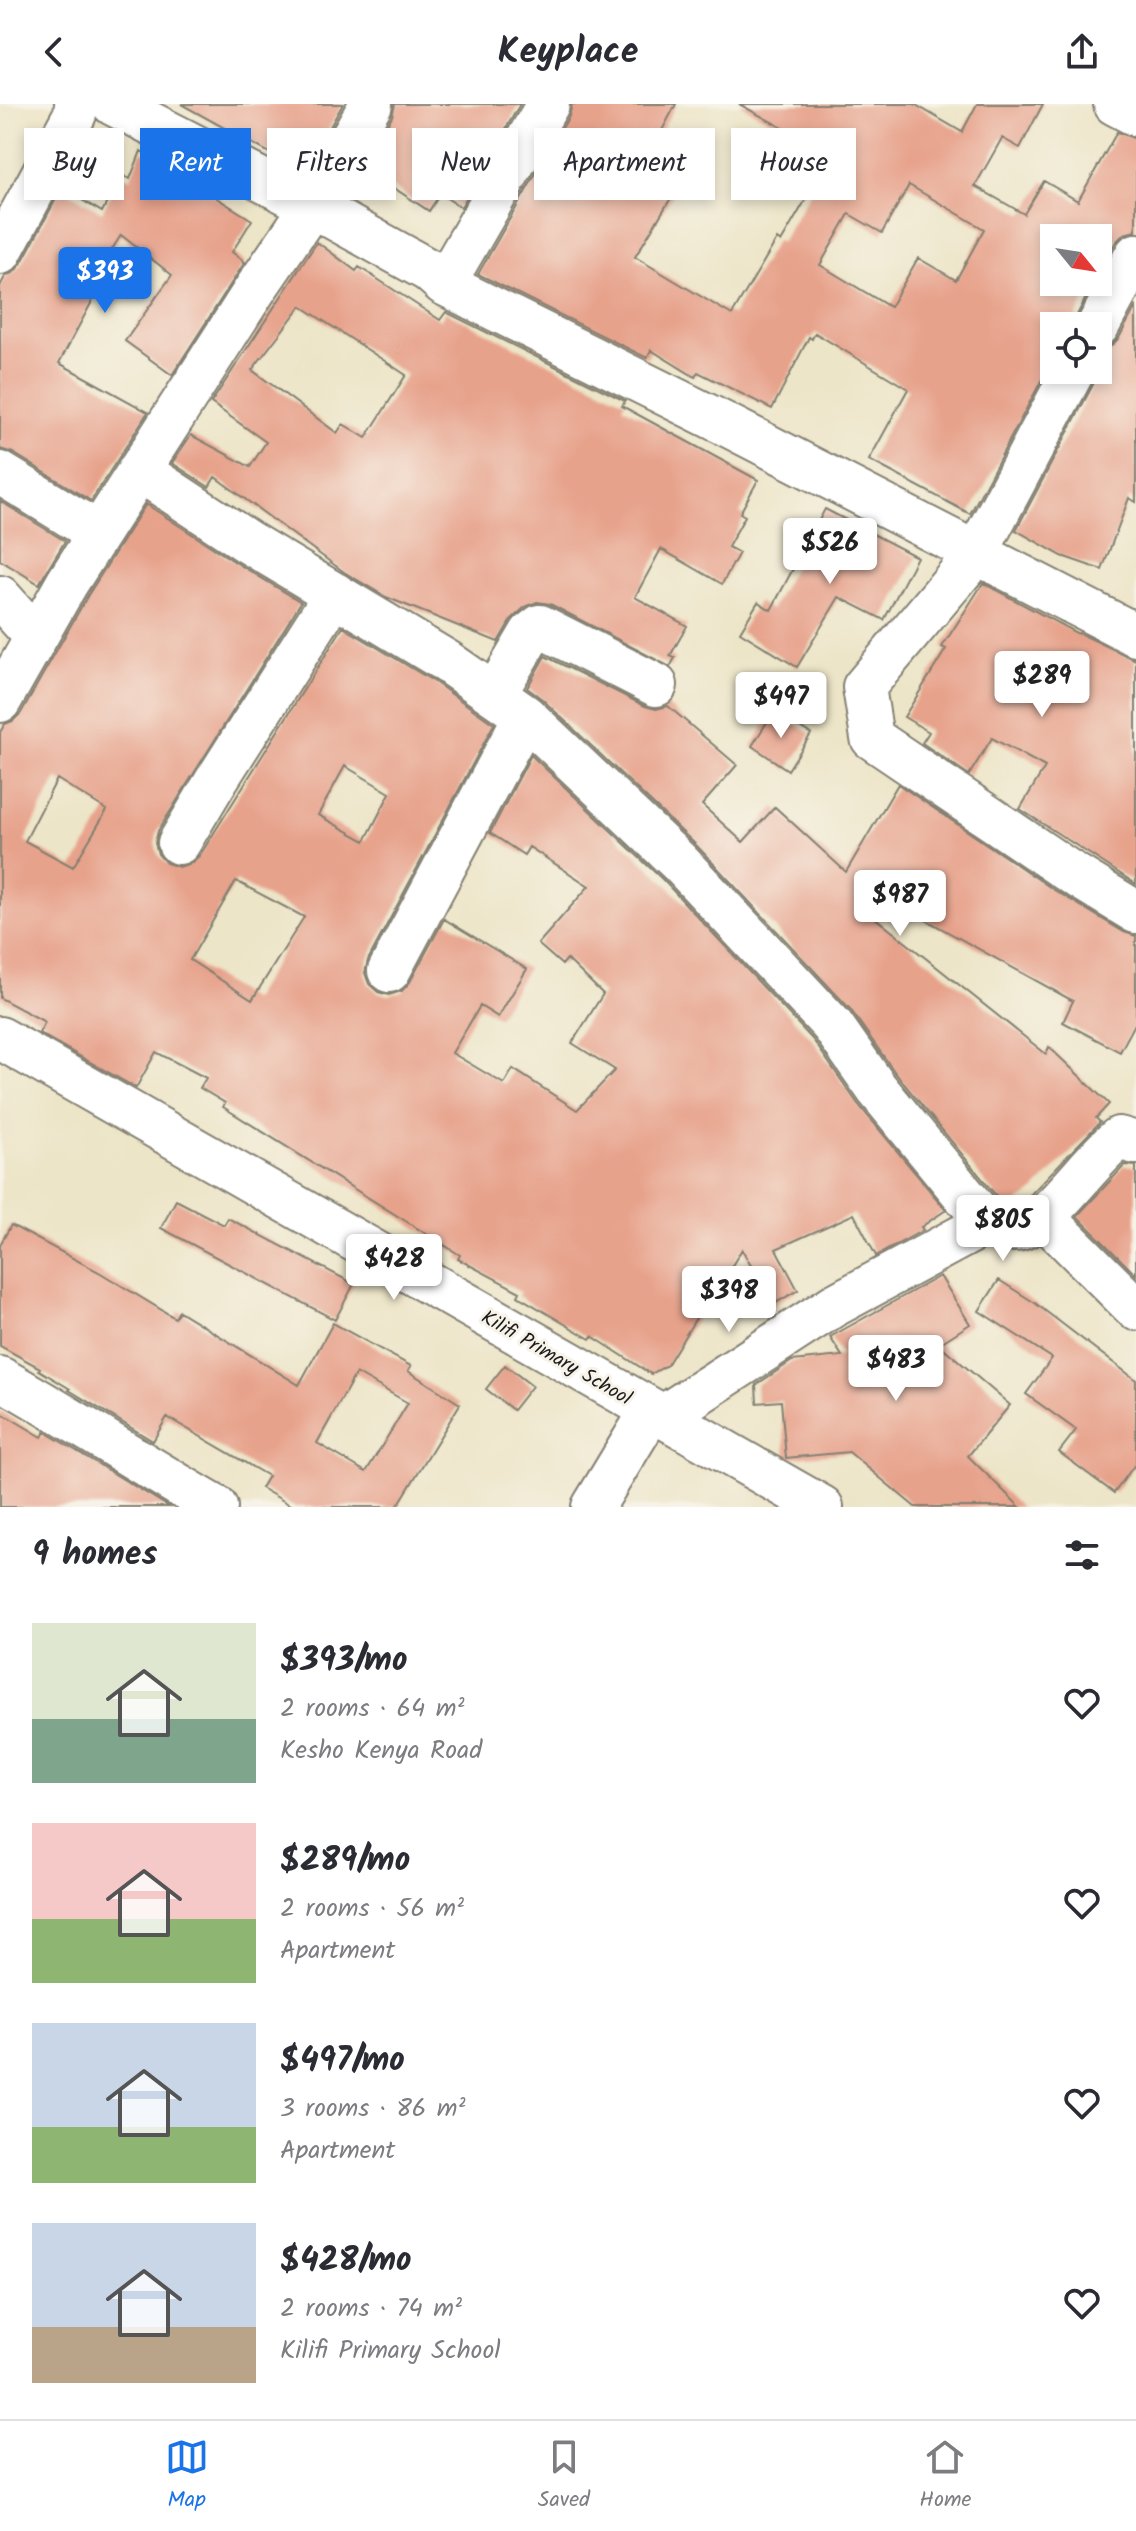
<!DOCTYPE html>
<meta charset="utf-8">
<style>
:root{--surface:#fff;--page:#f7f7f7;--text:#2b2b33;--muted:#7c7c81;--line:#e1e1e2;--accent:#1a73e8}
body{margin:0;font-family:Kalam,sans-serif;background:var(--page);color:var(--text);height:100vh;display:flex;flex-direction:column;font-size:30px;white-space:nowrap}
*{box-sizing:border-box;margin:0}
p{font-size:26px;color:var(--muted)}
.icon{flex:none;width:44px;height:44px;fill:none;stroke:currentColor;stroke-width:2;stroke-linecap:round;stroke-linejoin:round}
.map{position:relative;height:1403px;overflow:hidden}
.side{display:flex;flex-direction:column;background:var(--surface);flex:1}
.side>*{flex:none}
.hud{position:absolute;left:24px;top:24px;width:1088px;height:72px;display:flex;gap:16px}
.needle{width:52px;rotate:120deg}
.fabs{position:absolute;left:1040px;top:120px;display:grid;gap:16px}
.fabs a{display:grid;place-items:center;width:72px;height:72px;border-radius:0px;background:var(--surface);box-shadow:0 4px 12px #0003;font-size:40px}
.price{position:absolute;translate:-50% -68px;padding:0 18px;border-radius:8px;background:#fff;color:#222;font-size:26px;line-height:52px;filter:drop-shadow(0 2px 4px #0008)}
.price::after{content:'';position:absolute;left:50%;top:48px;width:24px;height:18px;margin-left:-12px;background:inherit;clip-path:polygon(0 0,100% 0,50% 100%)}
.price.active{background:var(--accent);color:#fff}
ul{padding:0;list-style:none}
li{display:flex;align-items:center;gap:24px;height:200px;padding:0 32px}
li span{display:grid;place-items:center;flex:none;width:224px;height:160px;border-radius:0px;color:#555}
li>.icon{margin-inline-start:auto}
span .icon{width:96px;height:96px;fill:#fffc;stroke-width:1}
li b{font-size:34px}
h2{display:flex;justify-content:space-between;align-items:center;height:96px;padding:0 32px;font-size:34px}
.pill{padding:0 28px;border-radius:0px;background:var(--surface);box-shadow:0 4px 12px #0003;font-size:28px;line-height:72px}
.pill.active{background:var(--accent);color:#fff}
header{display:flex;justify-content:space-between;align-items:center;height:104px;padding:0 32px;background:var(--surface);font-size:36px;font-weight:700}
.tabs{display:flex;justify-content:space-around;align-items:center;height:112px;border-top:2px solid var(--line);background:var(--surface);font-size:22px;color:var(--muted)}
.tabs a{display:grid;justify-items:center;gap:4px}
.tabs .active{color:var(--accent)}
.map>svg:first-child{display:block}
.building{fill:#e7a28b;fill-rule:evenodd}
.lines{fill:none;stroke-linecap:round;stroke-linejoin:round}
.street-casing{stroke:#848072;stroke-width:46}
.street{stroke:#fff;stroke-width:42}
.labels{text-anchor:middle;stroke-width:6;stroke-linejoin:round;paint-order:stroke}
.street-label{font-size:20px;fill:#1c1c1c;stroke:#f7f3e8}
</style>
<header><svg class="icon" aria-label="back" viewBox="0 0 24 24"><path d="M15 5l-7 7 7 7"/></svg>Keyplace<svg class="icon" aria-label="share" viewBox="0 0 24 24"><path d="M12 15V3M7 8l5-5 5 5M5 13v7h14v-7"/></svg></header>
<div class="map">
<svg width="1136" height="1403" viewBox="0 0 1136 1403">
<rect width="100%" height="100%" fill="#f7f3e8"/>
<filter id="ink" filterUnits="userSpaceOnUse"><feTurbulence type="fractalNoise" baseFrequency=".0125" numOctaves="2"/><feDisplacementMap in="SourceGraphic" scale="16" xChannelSelector="R" yChannelSelector="G"/><feConvolveMatrix kernelMatrix="1 2 1 2 8 2 1 2 1" color-interpolation-filters="sRGB"/></filter>
<filter id="wash" filterUnits="userSpaceOnUse"><feTurbulence type="fractalNoise" baseFrequency=".006" numOctaves="4" result="noise"/><feDisplacementMap in="SourceGraphic" scale="32" xChannelSelector="R" yChannelSelector="G"/><feGaussianBlur stdDeviation="1.8" result="paint"/><feColorMatrix in="noise" values="0 0 0 0 0 0 0 0 0 0 0 0 0 0 0 0 0 1.4 0 .05"/><feComposite in="paint" operator="in"/></filter>
<g filter="url(#wash)">
<rect width="100%" height="100%" fill="#ede5c8"/>
<g id="blocks">
<!-- building -->
<path class="building" d="M181,0H343L304,68Z
M395,0H520L461,103L440,90L429,107L362,63L392,12Z
M572,0H676L640,68L674,89L635,153L732,211L777,135L781,138L832,51L739,0H914L962,28L977,0H1043L1020,44L1002,34L975,82L1024,110L1044,77L1078,97L1117,28L1136,35V127L1124,130L1115,139L1098,171V134H1054V178H1094L1077,211L1074,222H1054V253L970,410L869,356L908,285L815,229L812,235L809,233L772,305L698,268L695,273L651,246L647,254L478,170L569,12ZM909,81L984,125L956,176L918,154L890,203L820,161L849,110L882,129Z
M141,47L252,116L232,148L245,158L172,271L125,237L172,171L121,131L88,184L96,190L59,259L148,308L91,397L13,349L0,345V182L6,171L13,169L21,160L62,84L102,108L121,71L130,75Z
M317,138L356,167L359,163L440,216L446,208L625,297L622,302L758,376L740,409L745,412L728,443L739,449L722,480L661,445L635,493L687,522L670,552L675,554L670,563L550,500L537,498L525,503L511,516L498,538L386,493L344,468L215,373L209,383L172,359L191,331L250,363L266,338L211,299ZM301,202L406,271L366,334L343,320L337,329L252,266Z
M1136,202V398L1129,394L1102,466L1062,452L1016,426L1095,277L1098,266V246L1110,243L1119,234Z
M0,397L65,437L39,480L0,456Z
M146,400L235,458L301,498L158,727L155,739L158,750L166,759L179,763L191,759L200,751L343,523L433,577L494,620L368,856L365,869L369,880L378,888L389,891L402,887L410,878L444,815L527,865L498,913L480,902L452,949L504,980L513,965L577,1006L615,966L572,939L603,890L567,855L562,861L538,840L589,782L529,743L524,751L490,729L531,651L663,776L813,936L858,1000L946,1106L921,1123L923,1126L876,1152L854,1110L776,1145L798,1186L772,1201L742,1145L704,1208L701,1206L667,1261L651,1270L592,1232L590,1235L518,1192L520,1188L458,1155L460,1151L223,1003L225,999L200,984L206,974L156,948L136,984L39,929L45,918L0,894V628L5,620L13,617L21,609L88,491ZM345,662L390,689L365,737L318,711ZM57,675L107,706L73,763L25,737ZM236,777L304,813L252,896L190,856Z
M825,405L917,453L884,516L839,493L797,563L740,528L758,498L771,506Z
M983,479L1078,530L1079,529L1136,556V780L1020,705L1045,663L992,634L969,671L922,639L929,628L904,613L946,545L942,543Z
M545,552L645,602L656,605L668,602L737,661L702,701L743,738L775,703L846,768L898,680L1054,786L1124,828L1136,832V918L1120,948L1063,918L1073,897L881,791L869,809L1046,950L1049,943L1109,1000L1096,1014L1100,1018L1031,1090L1013,1102L1002,1099L896,970L850,905L697,742L542,595L527,584Z
M774,607L811,630L788,666L752,642Z
M1125,1061L1136,1062V1171L1077,1112Z
M176,1096L224,1121L228,1114L354,1180L335,1216L161,1124Z
M11,1121L99,1168L175,1214L179,1207L299,1281L333,1219L411,1262L408,1267L460,1300L397,1403H294L261,1384L268,1372L167,1313L153,1337L69,1286L70,1285L39,1266L40,1264L0,1242V1141ZM356,1269L408,1299L366,1368L317,1339Z
M940,1172L970,1220L939,1240L1010,1301L968,1352L1020,1403H915L849,1348L786,1354L781,1297L757,1299L756,1281L792,1257L842,1252L830,1233Z
M999,1176L1035,1199L1136,1276V1359L1114,1389L1059,1348L1076,1326L1026,1290L1052,1254L979,1207Z
M505,1261L532,1282L513,1306L486,1285Z
M0,1308L42,1333L45,1328L169,1403H0Z"/>
</g>
</g>
<g filter="url(#ink)">
<use href="#blocks" fill-opacity="0" stroke="#848072" stroke-width="2"/>
<g class="lines">
<defs>
<path id="street" d="M113,0L312,102L428,166L444,180L721,318L1136,531
M1115,0L1136,11
M0,149L75,10L76,0
M444,180L548,0
M1098,222L1136,151
M1074,266L976,450L864,583L872,634L1067,766L1136,808
M139,366L248,438L446,557L525,612L680,759L832,921L877,985L987,1119
M0,369L98,429
M0,493L35,532
M495,590L531,529L540,522L656,581
M0,597L67,479L256,184L312,102L371,0
M179,739L216,677L335,490
M389,867L525,612
M0,934L822,1403
M1043,1112L1136,1205
M0,1274C73,1315 143,1361 216,1403
M662,1313L833,1202L987,1119C998,1124 1011,1129 1023,1124C1054,1113 1089,1057 1119,1034L1136,1039
M593,1403L651,1307"/>
</defs>
<!-- street casing -->
<use href="#street" class="street-casing"/>
<!-- street -->
<use href="#street" class="street"/>
</g>
</g>
<g class="labels">
<!-- street labels -->
<g class="street-label">
<text transform="translate(557 1253) rotate(30)" y="7">Kilifi Primary School</text>
</g>
</g>
</svg>
<div class="fabs">
<a><svg class="needle" viewBox="-14 -14 28 28"><path d="M0-13l5 13h-10z" fill="#e53935"/><path d="M0 13l5-13h-10z" fill="#7c7c81"/></svg></a>
<a><svg class="icon" aria-label="locate" viewBox="0 0 24 24"><circle cx="12" cy="12" r="6"/><path d="M12 2v4M12 18v4M2 12h4M18 12h4"/></svg></a>
</div>
<b class="price active" style="left:105px;top:211px">$393</b>
<b class="price" style="left:830px;top:482px">$526</b>
<b class="price" style="left:1042px;top:615px">$289</b>
<b class="price" style="left:781px;top:636px">$497</b>
<b class="price" style="left:900px;top:834px">$987</b>
<b class="price" style="left:1003px;top:1159px">$805</b>
<b class="price" style="left:394px;top:1198px">$428</b>
<b class="price" style="left:729px;top:1230px">$398</b>
<b class="price" style="left:896px;top:1299px">$483</b>
<div class="hud">
<a class="pill">Buy</a>
<a class="pill active">Rent</a>
<a class="pill">Filters</a>
<a class="pill">New</a>
<a class="pill">Apartment</a>
<a class="pill">House</a>
</div>
</div>
<section class="side">
<h2>9 homes<svg class="icon" aria-label="filters" viewBox="0 0 24 24"><path d="M4 7h16M4 17h16"/><circle cx="9" cy="7" r="2"/><circle cx="15" cy="17" r="2"/></svg></h2>
<ul>
<li><span style="background:linear-gradient(#dfe7d0 60%,#7fa58c 0)"><svg class="icon" aria-label="home" viewBox="0 0 24 24"><path d="M3 11l9-7 9 7M6 9v11h12V9"/></svg></span><div><b>$393/mo</b><p>2 rooms · 64 m²</p><p>Kesho Kenya Road</p></div><svg class="icon" aria-label="heart" viewBox="0 0 24 24"><path d="M12 20l-8-8c-3-5 5-10 8-4 3-6 11-1 8 4z"/></svg></li>
<li><span style="background:linear-gradient(#f6c9c9 60%,#8fb573 0)"><svg class="icon" aria-label="home" viewBox="0 0 24 24"><path d="M3 11l9-7 9 7M6 9v11h12V9"/></svg></span><div><b>$289/mo</b><p>2 rooms · 56 m²</p><p>Apartment</p></div><svg class="icon" aria-label="heart" viewBox="0 0 24 24"><path d="M12 20l-8-8c-3-5 5-10 8-4 3-6 11-1 8 4z"/></svg></li>
<li><span style="background:linear-gradient(#c9d6e8 65%,#8fb573 0)"><svg class="icon" aria-label="home" viewBox="0 0 24 24"><path d="M3 11l9-7 9 7M6 9v11h12V9"/></svg></span><div><b>$497/mo</b><p>3 rooms · 86 m²</p><p>Apartment</p></div><svg class="icon" aria-label="heart" viewBox="0 0 24 24"><path d="M12 20l-8-8c-3-5 5-10 8-4 3-6 11-1 8 4z"/></svg></li>
<li><span style="background:linear-gradient(#c9d6e8 65%,#b9a48a 0)"><svg class="icon" aria-label="home" viewBox="0 0 24 24"><path d="M3 11l9-7 9 7M6 9v11h12V9"/></svg></span><div><b>$428/mo</b><p>2 rooms · 74 m²</p><p>Kilifi Primary School</p></div><svg class="icon" aria-label="heart" viewBox="0 0 24 24"><path d="M12 20l-8-8c-3-5 5-10 8-4 3-6 11-1 8 4z"/></svg></li>
</ul>
</section>
<nav class="tabs">
<a class="active"><svg class="icon" aria-label="map" viewBox="0 0 24 24"><path d="M3 6l6-2 6 2 6-2v14l-6 2-6-2-6 2zM9 4v14M15 6v14"/></svg>Map</a>
<a><svg class="icon" aria-label="saved" viewBox="0 0 24 24"><path d="M7 4h10v16l-5-4-5 4z"/></svg>Saved</a>
<a><svg class="icon" aria-label="home" viewBox="0 0 24 24"><path d="M3 11l9-7 9 7M6 9v11h12V9"/></svg>Home</a>
</nav>
